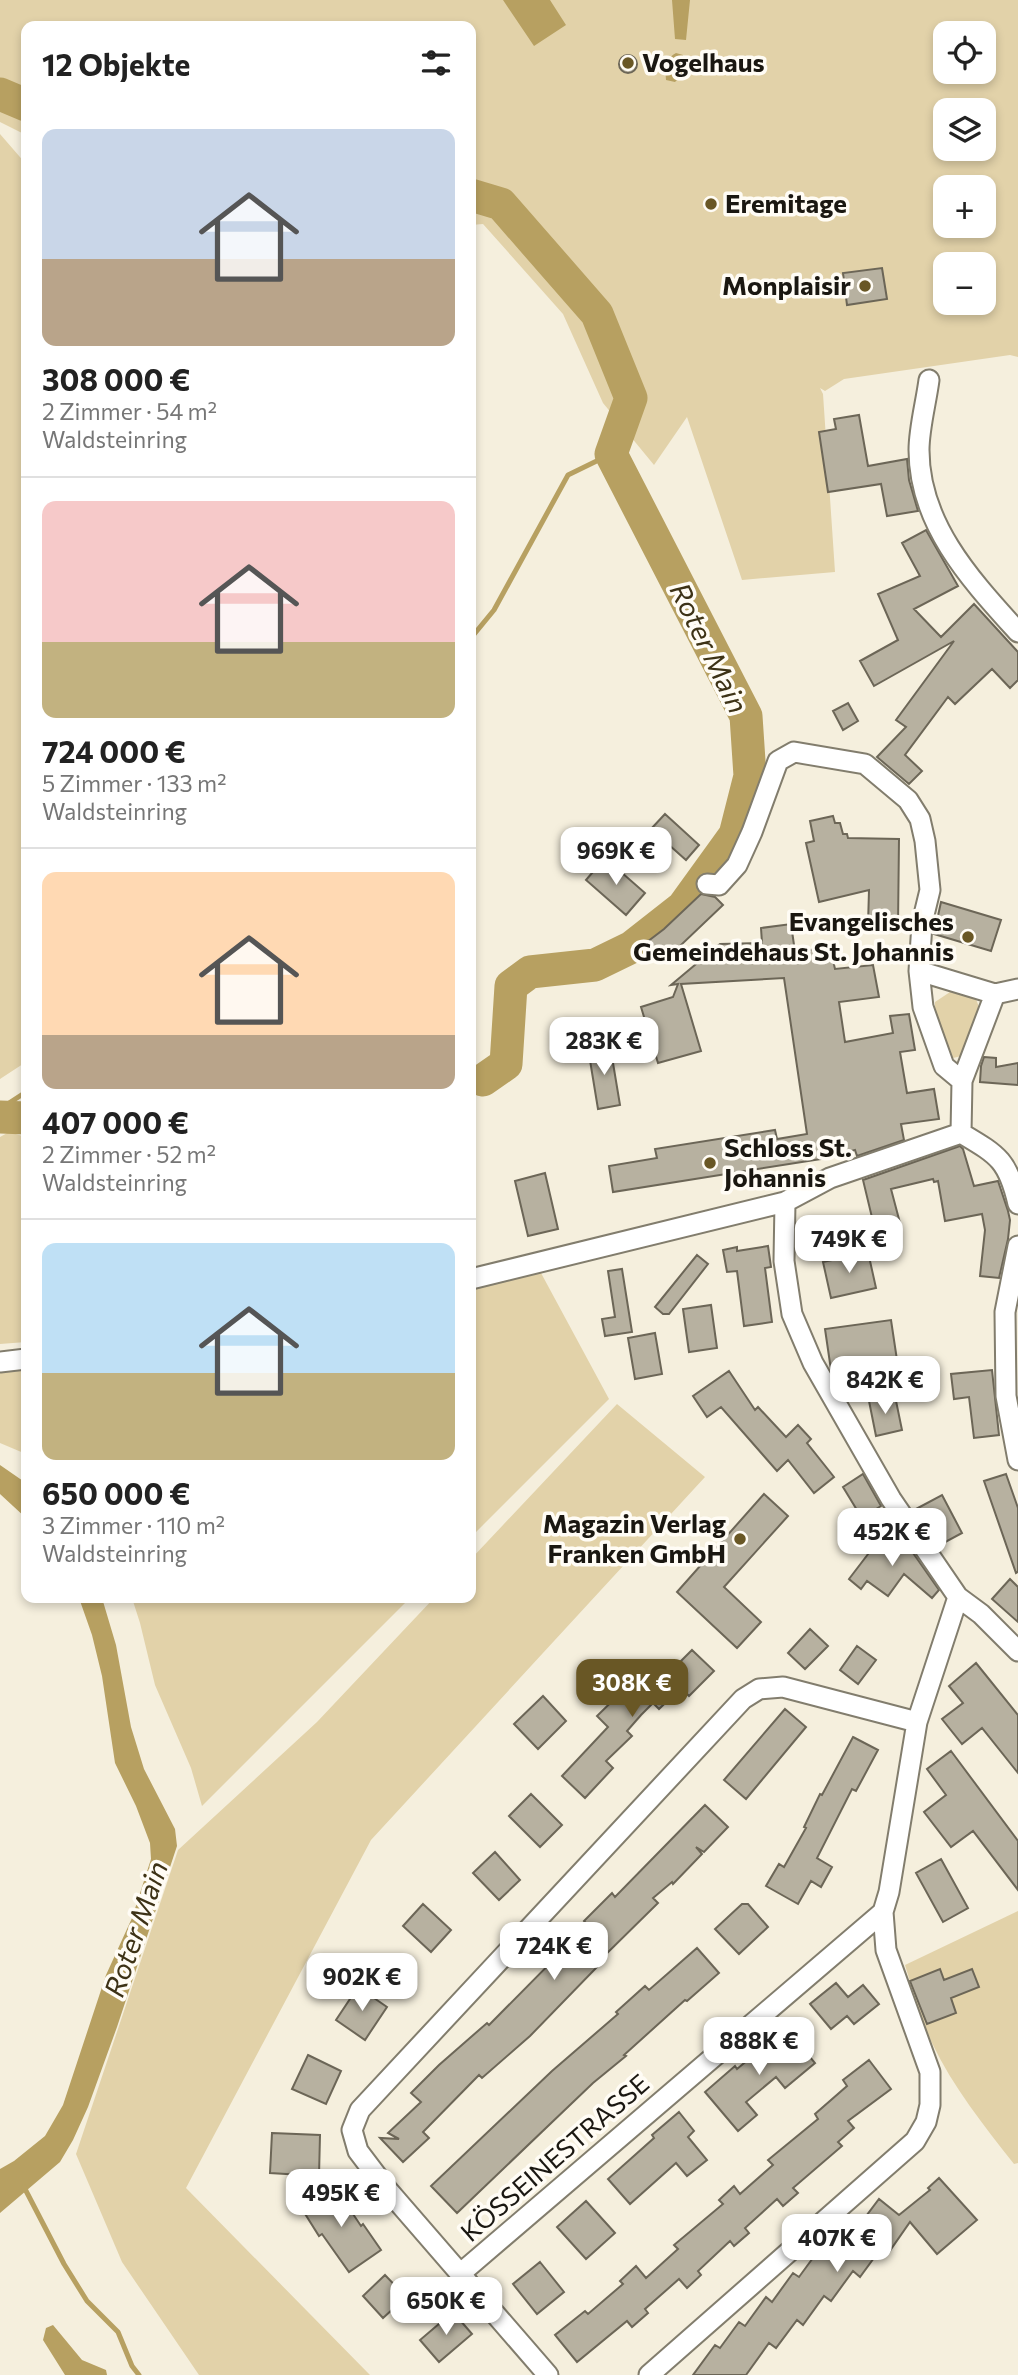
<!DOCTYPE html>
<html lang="de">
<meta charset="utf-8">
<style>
:root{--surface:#fff;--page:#f2f2f2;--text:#222;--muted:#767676;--line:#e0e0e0;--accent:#695725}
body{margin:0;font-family:Commissioner,sans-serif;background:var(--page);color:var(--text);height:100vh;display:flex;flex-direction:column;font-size:26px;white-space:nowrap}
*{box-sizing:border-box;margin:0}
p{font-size:23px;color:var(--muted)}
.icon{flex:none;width:38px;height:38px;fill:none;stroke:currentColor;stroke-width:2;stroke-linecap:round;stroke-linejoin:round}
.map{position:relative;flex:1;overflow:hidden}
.drawer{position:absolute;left:21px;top:21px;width:455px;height:1582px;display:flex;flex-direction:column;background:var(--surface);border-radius:14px;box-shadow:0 4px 10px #0003}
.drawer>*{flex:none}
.buttons{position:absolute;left:933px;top:21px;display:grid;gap:14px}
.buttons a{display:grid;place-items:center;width:63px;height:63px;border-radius:14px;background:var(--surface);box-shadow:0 4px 10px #0003;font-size:35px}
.price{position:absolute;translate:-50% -60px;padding:0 16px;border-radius:14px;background:#fff;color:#222;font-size:23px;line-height:46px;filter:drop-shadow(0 2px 4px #0008)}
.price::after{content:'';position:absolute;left:50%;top:42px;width:21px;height:16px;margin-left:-10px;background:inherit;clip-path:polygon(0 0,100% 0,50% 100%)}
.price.active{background:var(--accent);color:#fff}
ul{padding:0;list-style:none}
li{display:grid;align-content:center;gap:14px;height:371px;padding:0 21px}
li+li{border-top:2px solid var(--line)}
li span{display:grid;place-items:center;height:217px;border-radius:14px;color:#555}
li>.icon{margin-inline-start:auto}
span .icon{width:126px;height:126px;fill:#fffc;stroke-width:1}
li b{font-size:30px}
h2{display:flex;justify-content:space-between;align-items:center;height:84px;padding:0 21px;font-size:30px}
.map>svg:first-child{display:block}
.green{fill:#e2d2a9;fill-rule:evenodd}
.water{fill:#b7a061}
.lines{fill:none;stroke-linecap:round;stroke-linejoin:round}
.stream{stroke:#b7a061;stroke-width:5}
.river{stroke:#b7a061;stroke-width:33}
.building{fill:#b7b1a0;stroke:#6c6657;stroke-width:2}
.minor-casing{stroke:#827d6d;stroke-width:23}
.minor{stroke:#fff;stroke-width:19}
.poi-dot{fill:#695725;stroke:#fffcf5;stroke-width:2.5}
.labels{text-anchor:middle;stroke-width:7;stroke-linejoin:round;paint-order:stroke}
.poi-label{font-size:26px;font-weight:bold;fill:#1a1711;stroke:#fffcf5;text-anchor:start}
.street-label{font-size:26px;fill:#1a1711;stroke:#fffcf5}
.water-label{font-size:28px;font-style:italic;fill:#3d3216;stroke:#fffcf5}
</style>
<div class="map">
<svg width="1018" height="2375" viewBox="0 0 1018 2375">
<rect width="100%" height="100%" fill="#f5efdd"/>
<!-- green -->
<path class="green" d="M0,0H1018V357L1010,355L844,379L825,391L820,388L823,394L835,572L742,580L687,417L654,465L603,403L563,314L483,224L471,225V26H26V135L0,122ZM945,33H984V72H945ZM945,110H984V149H945ZM945,187H984V226H945ZM945,264H984V303H945Z
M0,134L26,164V1062L0,1079Z
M950,992L974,994L979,1007L977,1016L962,1056L948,1059L935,1025V1002Z
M9,1132L26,1137V1342L0,1344V1137Z
M541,1273L609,1399L471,1537V1289Z
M26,1370V1454L0,1443V1373Z
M617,1404L705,1477L371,1840L186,2188L370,2375H199L122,2262L76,2154L178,1850L317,1722L434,1598H471V1559Z
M132,1598H410L202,1806L191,1768L155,1685L140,1623Z
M1018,1911V2163L1014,2164C984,2126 953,2087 932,2043C920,2018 913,1991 905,1965Z"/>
<!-- water -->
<path class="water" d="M503,0H550L566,25L534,46Z
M672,0H690L686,40L675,39Z
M676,53L683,55C684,68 684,74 675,82L666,80C665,68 665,59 676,53Z
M0,1465L26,1483V1518L0,1494Z
M79,1598H102L116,1645L131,1727L144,1769L175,1829L177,1846L117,2027L88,2107L73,2140L60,2162L0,2213V2169L14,2161L45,2136L63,2105L106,1975L132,1918L151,1859L150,1843L136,1806L115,1763L102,1676L92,1635Z
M53,2325L82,2360L106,2370L107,2375H65L43,2340L46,2328Z"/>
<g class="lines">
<!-- stream -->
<path class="stream" d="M471,638L494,610L568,475L611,454
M0,1109L26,1092
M24,2187L64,2264L87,2301L118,2332L132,2366L139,2375"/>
<!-- river -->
<path class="river" d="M0,94L26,105
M471,195L501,204L597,314L631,398L611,454L746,716L750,776L735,835L683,907L632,947L595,965L530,972L511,986L506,1064L483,1080
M0,1117L26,1118"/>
</g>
<!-- building -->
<path class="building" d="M619 64a9 9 0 1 1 18 0a9 9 0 1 1-18 0Z
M882,268L887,299L847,305L843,273Z
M859,415L868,466L907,459L909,480L918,511L887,516L881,484L828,492L819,432L836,429L834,419Z
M926,530L958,586L914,609L941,637L974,604L1018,652V680L1010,688L992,669L955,704L948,697L905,755L922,771L909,784L877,757L906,727L896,720L954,641L874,686L860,661L898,640L878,594L920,576L902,543Z
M848,703L858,721L843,730L833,711Z
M665,814L699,845L686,860L651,829Z
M833,816L835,823H840L843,834H847L848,838L899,839L898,926L868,925L869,890L819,902L806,843L814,841L810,821Z
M605,858L645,893L626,915L586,880Z
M701,894L715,897L723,905L680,946L657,959L647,942L664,929Z
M941,902L1001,920L991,951L934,934Z
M791,924L795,952L830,947L835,969L873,965L879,997L839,1002L845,1042L893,1033L890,1016L909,1014L915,1050L900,1052L907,1093L934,1089L939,1119L901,1124L904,1140L857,1156L855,1150L821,1159L613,1192L609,1166L657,1158L655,1149L775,1130L777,1139L807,1134L784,978L681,984L701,1051L658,1063L641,1007L673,997L678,984L671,985L720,944L762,943L761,928Z
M610,1045L620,1105L598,1109L588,1048Z
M984,1057L996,1058V1067L1018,1063V1085L980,1082L981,1066Z
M960,1146L963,1149L974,1186L998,1181L1008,1211L1010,1220L1008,1239L999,1278L980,1276L985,1230L982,1214L945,1221L938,1181L934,1182L933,1179L891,1189L900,1223L875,1230L863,1180Z
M545,1173L558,1229L528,1236L515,1181Z
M768,1246L771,1267L765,1268L772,1322L744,1326L737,1271L727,1272L723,1250L737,1247V1251Z
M868,1252L876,1288L831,1298L823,1262Z
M697,1255L708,1264L669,1314H663L655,1307Z
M622,1269L632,1332L605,1336L602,1319L615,1317L608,1271Z
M711,1305L717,1348L689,1352L683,1309Z
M891,1320L897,1360L831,1370L825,1329Z
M655,1333L662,1374L635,1379L628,1338Z
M992,1370L999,1435L974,1438L969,1397L954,1399L951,1374Z
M729,1371L755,1410L758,1407L786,1437L798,1425L811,1439L807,1443L834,1477L814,1493L788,1460L777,1471L721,1407L707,1417L693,1396Z
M895,1396L902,1430L876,1436L869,1401Z
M863,1474L881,1506L866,1515H860L843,1487Z
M1006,1474L1018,1508V1572L1016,1573L984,1481Z
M764,1494L788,1516L724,1587L761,1622L737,1648L677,1592Z
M942,1495L962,1533L938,1546L916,1509Z
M885,1532L913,1553L939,1590L932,1598L904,1574L888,1596L867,1581L861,1589L849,1579Z
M1010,1579L1018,1587V1622L992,1599Z
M810,1629L828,1646L805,1669L788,1653Z
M857,1646L876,1660L858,1684L840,1670Z
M692,1650L714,1671L689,1696L681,1688L659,1709L653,1703L641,1715L627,1731L632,1736L606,1761L613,1768L585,1798L562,1776L608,1727L597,1716L640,1674L654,1688Z
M976,1663L1018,1715V1773L982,1728L962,1744L942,1719L963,1703L949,1686Z
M543,1696L566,1721L538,1749L514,1724Z
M785,1709L806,1727L746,1799L724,1780Z
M853,1737L878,1750L856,1791L852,1789L817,1858L832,1867L821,1887L811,1881L798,1904L766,1886L779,1864L784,1867L806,1828L804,1827L820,1794L822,1795Z
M951,1751L1018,1841V1890L973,1831L951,1847L924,1812L946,1795L927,1769Z
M531,1794L562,1825L540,1847L509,1816Z
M705,1805L728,1827L704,1852L696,1847L702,1854L673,1884L672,1882L653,1898L658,1903L596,1964L598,1966L530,2036L482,2078L479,2075L423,2132L429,2138L403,2162L380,2138L399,2139L388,2133L421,2102L411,2093L439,2065L487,2023L489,2025L588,1925L584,1921L612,1893L615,1897Z
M495,1852L520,1880L499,1900L473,1873Z
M941,1859L968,1908L943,1922L916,1873Z
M423,1904L451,1930L431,1952L403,1926Z
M742,1904H748L768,1927L739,1954L715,1929Z
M697,1948L719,1973L687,2001L685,2000L624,2055L626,2056L593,2083L457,2213L431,2186L552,2071L618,2014L616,2012L645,1986L649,1990Z
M940,1969L944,1980L972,1969L979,1987L951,1998L956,2013L927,2024L910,1981Z
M836,1983L848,1997L863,1985L879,2004L854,2024L847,2016L831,2029L810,2004Z
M358,1987L387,2007L365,2040L336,2020Z
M786,2028L815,2063L785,2088L776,2077L746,2102L757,2115L738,2131L705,2092L735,2066L737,2069Z
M308,2055L341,2071L326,2104L292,2089Z
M869,2060L891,2089L848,2121L854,2128L838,2142L842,2146L793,2188L798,2193L783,2206L777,2199L745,2228L749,2233L734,2246L730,2241L698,2271L701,2275L687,2288L679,2279L645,2309L648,2313L632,2327L627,2321L577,2362L555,2335L585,2311L588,2314L623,2284L620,2281L636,2266L646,2278L678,2249L674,2245L723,2204L719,2200L734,2186L740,2194L773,2165L768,2160L818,2119L815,2114L847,2086L843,2080Z
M679,2112L694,2131L688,2137L707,2160L687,2176L676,2163L630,2204L608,2179L654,2138L652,2135Z
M272,2133L320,2135L319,2176L270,2173Z
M939,2178L977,2220L937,2254L910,2222L889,2252L882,2247L860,2277L853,2271L831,2301L824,2296L803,2325L797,2320L776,2348L769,2343L746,2375H693L715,2345L720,2348L739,2322L745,2326L766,2297L772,2302L793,2273L799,2277L821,2247L828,2253L850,2223L857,2228L879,2199L899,2215L930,2190L928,2188Z
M335,2187L361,2226L363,2224L381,2250L349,2272L322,2234L319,2236L302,2209Z
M586,2201L615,2233L586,2259L557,2227Z
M540,2262L564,2292L537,2314L513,2284Z
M385,2275L406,2297L383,2318L363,2296Z
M453,2312L472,2334L439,2362L420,2340Z"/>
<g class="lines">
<defs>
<path id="minor" d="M929,380C926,403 919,428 919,450C919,525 972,581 1018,632
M707,884L719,885L737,865L752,832L778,761L794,752L865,764L908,800L920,819L925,841L930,890L922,923L919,971L923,1007L944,1066L962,1081
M919,971L995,994
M995,994L1018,989
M961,1133L962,1081L995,994
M961,1133C998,1155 1008,1160 1018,1204
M785,1202L784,1261L792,1314L813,1363L891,1499L958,1597L981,1614L1018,1651
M1018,1246L1005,1312L1006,1396L1018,1460
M471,1279L785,1202L830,1178L961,1133
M0,1362L26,1359
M461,2273L883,1912L889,1892L917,1722L958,1597
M548,2375L386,2188L358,2151L352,2130L360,2110L743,1699L759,1689L783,1687L917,1722
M649,2375L915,2141L926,2122L930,2105V2072L886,1950L883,1912"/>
</defs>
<!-- minor casing -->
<use href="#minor" class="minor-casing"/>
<!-- minor -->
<use href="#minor" class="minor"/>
</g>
<!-- markers -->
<g class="poi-dot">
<circle cx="628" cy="63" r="7"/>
<circle cx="711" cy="204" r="7"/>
<circle cx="865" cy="286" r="7"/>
<circle cx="968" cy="937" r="7"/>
<circle cx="710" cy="1163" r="7"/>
<circle cx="740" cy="1539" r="7"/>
</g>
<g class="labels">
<!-- poi labels -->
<g class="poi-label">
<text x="642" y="72">Vogelhaus</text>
<text x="725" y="213">Eremitage</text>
<text x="851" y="295" text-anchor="end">Monplaisir</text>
<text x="954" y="931" text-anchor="end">Evangelisches<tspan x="954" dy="30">Gemeindehaus St. Johannis</tspan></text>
<text x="724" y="1157">Schloss St.<tspan x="724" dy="30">Johannis</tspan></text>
<text x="726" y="1533" text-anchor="end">Magazin Verlag<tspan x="726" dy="30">Franken GmbH</tspan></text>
</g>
<!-- street labels -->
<g class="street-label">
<text transform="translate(555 2158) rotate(-41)" y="9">KÖSSEINESTRASSE</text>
</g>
<!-- water labels -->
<g class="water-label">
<text transform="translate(709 648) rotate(64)" y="10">Roter Main</text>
<text transform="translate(136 1929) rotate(-71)" y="10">Roter Main</text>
</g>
</g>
</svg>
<div class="buttons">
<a><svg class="icon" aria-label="locate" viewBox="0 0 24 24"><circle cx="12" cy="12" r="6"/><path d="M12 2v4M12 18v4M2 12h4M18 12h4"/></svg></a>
<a><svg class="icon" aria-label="layers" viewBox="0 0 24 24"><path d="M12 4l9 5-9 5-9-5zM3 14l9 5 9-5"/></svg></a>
<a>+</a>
<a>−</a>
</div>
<b class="price" style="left:616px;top:887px">969K €</b>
<b class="price" style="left:604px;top:1077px">283K €</b>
<b class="price" style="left:849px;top:1275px">749K €</b>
<b class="price" style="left:885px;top:1416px">842K €</b>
<b class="price" style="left:892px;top:1568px">452K €</b>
<b class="price active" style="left:632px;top:1719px">308K €</b>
<b class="price" style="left:554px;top:1982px">724K €</b>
<b class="price" style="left:362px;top:2013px">902K €</b>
<b class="price" style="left:759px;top:2077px">888K €</b>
<b class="price" style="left:341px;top:2229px">495K €</b>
<b class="price" style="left:837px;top:2274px">407K €</b>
<b class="price" style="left:446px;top:2337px">650K €</b>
<section class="drawer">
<h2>12 Objekte<svg class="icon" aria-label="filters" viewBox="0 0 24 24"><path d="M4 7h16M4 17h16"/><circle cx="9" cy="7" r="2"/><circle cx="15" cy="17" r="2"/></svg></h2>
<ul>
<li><span style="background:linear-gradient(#c9d6e8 60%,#b9a48a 0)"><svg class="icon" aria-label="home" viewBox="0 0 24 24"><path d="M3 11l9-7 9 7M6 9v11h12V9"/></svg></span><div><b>308 000 €</b><p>2 Zimmer · 54 m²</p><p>Waldsteinring</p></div></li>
<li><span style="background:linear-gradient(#f6c9c9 65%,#c2b280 0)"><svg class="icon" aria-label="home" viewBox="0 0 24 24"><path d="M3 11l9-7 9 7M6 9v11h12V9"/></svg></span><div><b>724 000 €</b><p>5 Zimmer · 133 m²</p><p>Waldsteinring</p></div></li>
<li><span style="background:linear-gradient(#ffd9b3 75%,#b9a48a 0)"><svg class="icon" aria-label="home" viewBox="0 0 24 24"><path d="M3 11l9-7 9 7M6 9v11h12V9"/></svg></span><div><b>407 000 €</b><p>2 Zimmer · 52 m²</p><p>Waldsteinring</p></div></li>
<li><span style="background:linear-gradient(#bfe0f5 60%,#c2b280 0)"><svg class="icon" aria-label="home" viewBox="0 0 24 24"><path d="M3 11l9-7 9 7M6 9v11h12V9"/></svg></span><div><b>650 000 €</b><p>3 Zimmer · 110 m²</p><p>Waldsteinring</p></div></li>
</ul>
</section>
</div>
